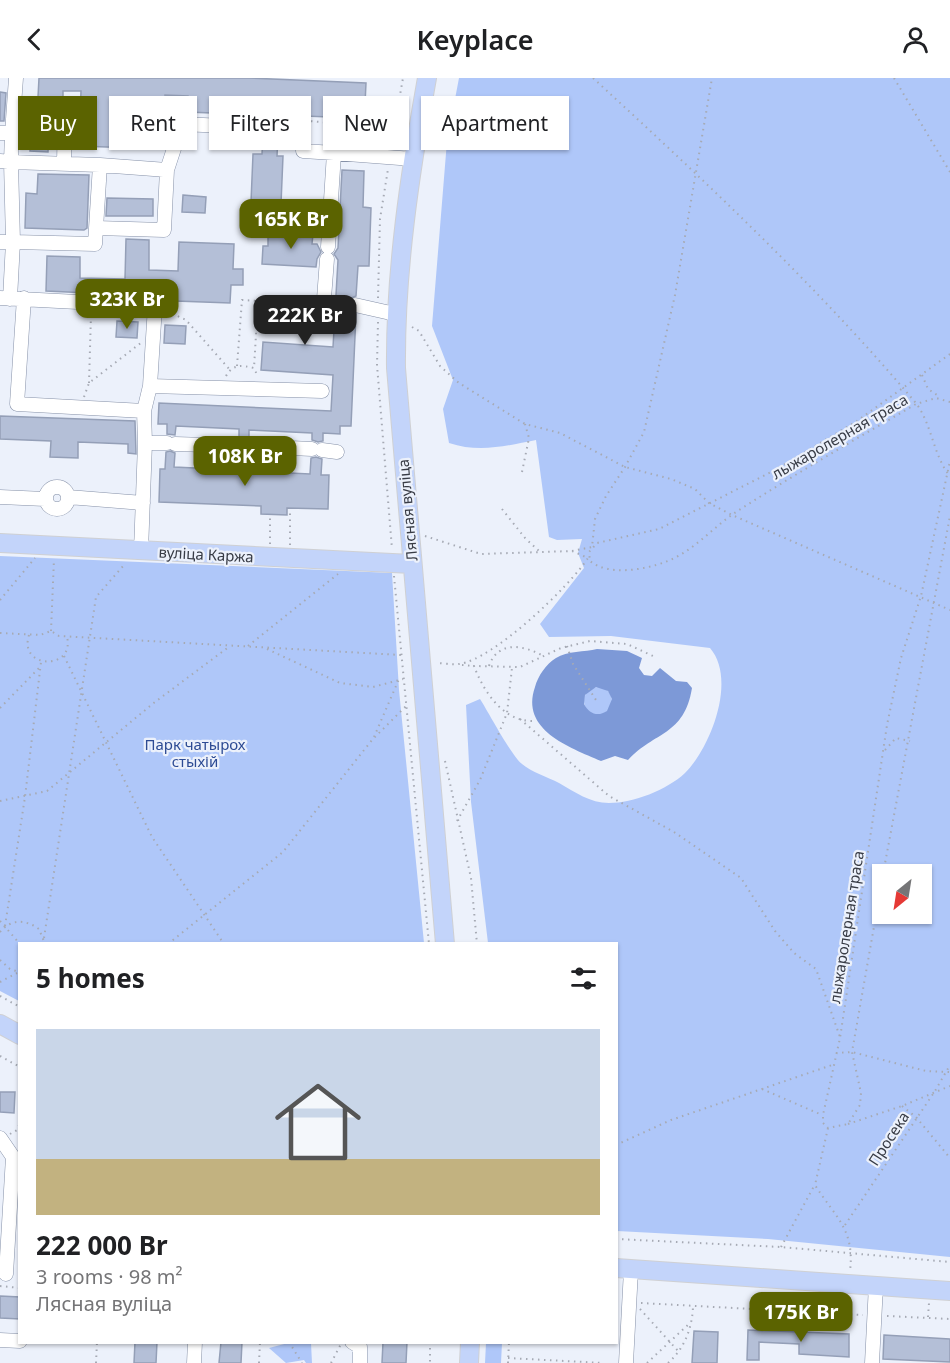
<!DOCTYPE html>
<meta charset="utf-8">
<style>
:root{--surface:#fff;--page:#f2f2f2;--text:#202124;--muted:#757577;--line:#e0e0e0;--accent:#5b6300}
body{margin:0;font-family:"Noto Sans",sans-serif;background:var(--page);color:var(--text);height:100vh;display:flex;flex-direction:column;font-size:22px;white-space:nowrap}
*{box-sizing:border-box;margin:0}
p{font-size:20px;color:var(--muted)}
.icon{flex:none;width:33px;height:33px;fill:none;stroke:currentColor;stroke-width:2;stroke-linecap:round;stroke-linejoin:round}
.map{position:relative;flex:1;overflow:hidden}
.sheet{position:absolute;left:18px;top:864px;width:600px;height:402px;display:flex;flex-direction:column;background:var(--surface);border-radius:0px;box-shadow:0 2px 4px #0004}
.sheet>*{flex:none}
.guide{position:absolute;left:18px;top:18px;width:600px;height:54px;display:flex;gap:12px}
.needle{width:39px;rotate:210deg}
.controls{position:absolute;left:872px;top:786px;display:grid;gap:12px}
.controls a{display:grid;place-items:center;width:60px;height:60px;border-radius:0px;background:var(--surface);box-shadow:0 2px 4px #0004;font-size:30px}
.price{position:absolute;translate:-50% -51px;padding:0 14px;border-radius:12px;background:var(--accent);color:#fff;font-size:20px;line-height:39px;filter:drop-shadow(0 2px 3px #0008)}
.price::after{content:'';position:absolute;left:50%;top:36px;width:18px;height:14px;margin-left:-9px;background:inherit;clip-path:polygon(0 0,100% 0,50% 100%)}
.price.active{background:#222;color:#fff}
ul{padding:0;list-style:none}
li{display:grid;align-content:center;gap:12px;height:318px;padding:0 18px}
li+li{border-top:2px solid var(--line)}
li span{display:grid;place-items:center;height:186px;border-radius:0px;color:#555}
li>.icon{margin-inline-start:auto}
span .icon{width:108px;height:108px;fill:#fffc;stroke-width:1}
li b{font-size:26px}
h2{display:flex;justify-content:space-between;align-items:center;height:72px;padding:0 18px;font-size:26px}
.chip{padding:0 21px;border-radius:0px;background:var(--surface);box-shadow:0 2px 4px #0004;font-size:21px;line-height:54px}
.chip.active{background:var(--accent);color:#fff}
header{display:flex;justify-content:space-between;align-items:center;height:78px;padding:0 18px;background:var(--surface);font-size:27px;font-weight:600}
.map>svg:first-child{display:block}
.green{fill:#afc7f9;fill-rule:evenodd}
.water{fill:#7d99d7;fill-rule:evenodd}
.building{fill:#b4bfd7;stroke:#949fb7;stroke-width:1.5}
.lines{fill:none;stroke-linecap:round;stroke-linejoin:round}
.minor-tunnel{stroke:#c8cdd7;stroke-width:14;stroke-dasharray:14 7;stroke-linecap:butt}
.minor-casing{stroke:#8691a8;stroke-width:15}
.major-casing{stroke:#cfd0d3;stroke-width:20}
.path{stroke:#a6aab4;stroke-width:2;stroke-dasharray:1.5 4.5;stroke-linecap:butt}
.minor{stroke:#fff;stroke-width:14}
.major{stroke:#c3d4fa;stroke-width:18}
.labels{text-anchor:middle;stroke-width:4.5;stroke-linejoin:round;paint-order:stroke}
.street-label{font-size:15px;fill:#383c46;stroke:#ecf1fb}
.park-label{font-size:15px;fill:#2d4b94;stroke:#ecf1fb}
</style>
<header><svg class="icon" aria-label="back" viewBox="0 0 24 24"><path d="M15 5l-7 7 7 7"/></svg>Keyplace<svg class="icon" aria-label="person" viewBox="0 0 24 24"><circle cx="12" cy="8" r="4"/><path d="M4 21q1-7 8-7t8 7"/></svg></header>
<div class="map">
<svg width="950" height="1285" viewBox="0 0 950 1285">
<rect width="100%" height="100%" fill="#ecf1fb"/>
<!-- green -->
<path class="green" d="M459,0H950V1179L768,1161L617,1153L616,866L488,865L471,724L466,627L480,621C489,635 511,677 522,686C531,694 548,699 559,705C575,714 590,725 609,725C633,725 667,712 685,695C711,669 737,601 710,570L611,558L549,559L540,546L584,490L578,475L582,461L557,462L549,459L536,362C506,368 479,375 449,365L443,331L453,302L432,248L447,63ZM882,796H921V836H882Z
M0,478L392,495L399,612L424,865L20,866L19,923L0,913Z
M584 623a14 14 0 1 1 28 0a14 14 0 1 1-28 0Z
M288,1265H311L312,1285H306L304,1282L286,1285L269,1270Z
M486,1265H502L501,1285H485Z"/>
<!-- water -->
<path class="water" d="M597,571L627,573L642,580L639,590L644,597L652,598L660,590L676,603L687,604L692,610C684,658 655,653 628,682L615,678L601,683C569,669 520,652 535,609C538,598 546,586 556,580C567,573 585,574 597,571ZM596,609L608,613L612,621L607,633C598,639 589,636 584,626L585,617Z"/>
<!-- building -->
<path class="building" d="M39,0H249L366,5L365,26H355V40L279,37L277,78H283L281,126L251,124L253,76H262L264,37L187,34L188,18L165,17L163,71L79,68L81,13H63V21L38,19Z
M0,14L6,15L4,43H0Z
M31,51L49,52L48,74L30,73Z
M342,92L364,93L363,129L371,130L369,188H358L356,218L349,221L346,226L349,233L356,236L351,348H340V356L323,355V363L318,364L312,362V355L249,352V359L243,360L239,359V351L176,348L175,357L167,356V346H158L159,325L331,333L333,297L261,292L263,264L333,269L338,182L334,176L338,170Z
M38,96L89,97L87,150L84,152L25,150L26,115L37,116Z
M183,117L206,119L205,135L182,134Z
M107,120L153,121V138H106Z
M268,154L313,156L312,166H317L321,174L317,181L316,189L262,186L263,168H268Z
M126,161L149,162V192L178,193L179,164L234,166L233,191H243V207H231L230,225L176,223L177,219L46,213L47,178L80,179V200L125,201Z
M117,243L138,244L137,260L116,259Z
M165,247L186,248L185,266L164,265Z
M0,338L135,343L136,376L128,375V366L78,364V380L50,379L51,363L0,361Z
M170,373L175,375L174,389L237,392L238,377L243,376L248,377L247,393L310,396L311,380L316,379L322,381L321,397H329L328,431L287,430V437L261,436V428L159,424L160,391H165L166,374Z
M0,1014H15L14,1035L0,1034Z
M0,1218L20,1219V1241L0,1240Z
M748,1252L849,1256V1279L799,1276V1266L759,1264V1282H747Z
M694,1253L718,1254L717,1285H692Z
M884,1257L950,1261V1284L883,1281Z
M135,1264H157L156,1285H134Z
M221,1264H242L241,1285H219Z
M383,1264H407L406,1285H382Z"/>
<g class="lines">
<!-- minor-tunnel -->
<path class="minor-tunnel" d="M335,226L355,227"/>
<defs>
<path id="minor" d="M15,29L65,34L64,85
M0,55H12L16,0
M303,73L334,75
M0,83L11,84L12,55
M11,84L100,87L95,166L13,164Z
M167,92L182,46L245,49
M96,150L164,152L167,92L100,87
M0,164H13L10,221
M328,169L334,75L413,81
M0,220L155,228L150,308
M24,220L17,326L144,333
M355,227L395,236
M323,234L327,181
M145,365L144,333L150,308L322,313
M175,366L239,368
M248,368L312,371
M322,372L337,374
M46 420a11 11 0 1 1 22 0a11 11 0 1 1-22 0Z
M0,419L45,421
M68,419L143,425
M141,473L145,365H167
M0,1060L13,1079L6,1196
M0,1262L20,1263
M352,1264L360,1269V1285
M194,1285L195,1264
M626,1285L631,1192
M872,1285L876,1207"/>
<path id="major" d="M427,0C410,95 395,193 396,290L445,866
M0,465L412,486
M0,946L20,957
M616,1190L950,1213
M469,1285L470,1264"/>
</defs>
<!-- minor casing -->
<use href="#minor" class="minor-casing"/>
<!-- major casing -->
<use href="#major" class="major-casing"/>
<!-- path -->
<path class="path" d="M593,0C705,103 817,208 915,324C932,345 933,378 950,398
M894,0L950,94
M299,42L394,51
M391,68L403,0
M378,220L380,141L388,91
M167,233L186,242L230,292
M378,244L377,287L392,471
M412,249L419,253L440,288L459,305L525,346L560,355L625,389L671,401L695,411L709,425L732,437L950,532
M950,276L857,343L775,392L659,451L597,465L589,474L590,483C608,498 644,492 665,484C693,474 712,450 736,434C795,396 856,361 916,326L936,320L950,324
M237,288L242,222L258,223L254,290
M922,297L928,311L940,319
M226,298C233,286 241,287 254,290L258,299
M89,305L91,236
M84,319L89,305L142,264
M522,394L529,360L525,346
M502,431L525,460L539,473
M425,458L481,476L572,473L588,480C569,509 493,582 459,586C452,587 443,585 436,585
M270,466V440
M290,467V434
M572,473L592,469L595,441L606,418L625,389L644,354L675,217L712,0
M394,498L429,866
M0,522L35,480
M51,553L54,481
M0,555L40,557L51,553L59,558L401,577
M29,557C18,591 75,593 67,559
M248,568L338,496
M567,568L573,586L596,622
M267,571L340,605L373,609L403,601
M64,578L152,759L224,866
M462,587L474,588
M489,588C498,562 524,567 543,578
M0,630L40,589
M520,641L609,718L674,754L741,800L775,853L794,875L816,891L840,959
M532,643C502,643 483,612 474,588L520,589L561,570L590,563L627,566L653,578
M374,659L399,601
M885,672L896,660L910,663
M445,683L471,800L477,866
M0,723L47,713L155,624L230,568
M457,743L480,702L507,635L512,590
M883,796L950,438
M882,803L852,974L861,1015L860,1027L848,1046L828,1050L823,1045V1037L840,960L887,647L901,580L921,518L950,383
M0,843L20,866
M5,848L25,719L41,584
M0,854C11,841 25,841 39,851L45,866
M44,860L96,519L124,487
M168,866L283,774L372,662L406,628
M0,882L10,891L19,894
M0,904L17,895
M0,918L20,929
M836,975L852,974L926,993L950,994
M0,978L20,989
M762,1011L822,1037
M902,1028L916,1039L950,1080
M848,1046L902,1028L950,1008
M828,1050L815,1107C835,1139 855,1151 850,1193
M10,1056L17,1052L20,1045
M616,1067L671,1042L835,986
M845,1147L935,1013L950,987
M616,1161L781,1169L950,1184
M781,1169L814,1108
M0,1208L20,1210
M641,1225L863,1237
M640,1231L679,1274
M846,1235L848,1220
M887,1238L950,1241
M928,1239L929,1225
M289,1264L302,1285
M430,1264V1285
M508,1280L603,1285
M96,1285L97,1264
M259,1285L260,1264
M331,1285L341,1266
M508,1285L509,1264
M647,1285L691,1244
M668,1285C684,1271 692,1251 693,1229"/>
<!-- minor -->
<use href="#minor" class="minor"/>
<!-- major -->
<use href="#major" class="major"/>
</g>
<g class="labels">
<!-- street labels -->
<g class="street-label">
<text transform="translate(840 359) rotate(-30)" y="5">лыжаролерная траса</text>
<text transform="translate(408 432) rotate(-95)" y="5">Лясная вуліца</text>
<text transform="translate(206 477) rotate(3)" y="5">вуліца Каржа</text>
<text transform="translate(847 849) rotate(-81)" y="5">лыжаролерная траса</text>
<text transform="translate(889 1061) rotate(-57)" y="5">Просека</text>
</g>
<!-- park labels -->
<g class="park-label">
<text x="195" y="672">Парк чатырох<tspan x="195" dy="17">стыхій</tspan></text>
</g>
</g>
</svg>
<div class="controls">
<a><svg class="needle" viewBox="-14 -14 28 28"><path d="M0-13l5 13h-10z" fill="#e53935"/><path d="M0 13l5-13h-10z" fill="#757577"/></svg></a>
</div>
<b class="price" style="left:291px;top:172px">165K Br</b>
<b class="price" style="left:127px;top:252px">323K Br</b>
<b class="price active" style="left:305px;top:268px">222K Br</b>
<b class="price" style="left:245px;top:409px">108K Br</b>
<b class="price" style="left:801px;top:1265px">175K Br</b>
<div class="guide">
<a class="chip active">Buy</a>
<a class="chip">Rent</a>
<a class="chip">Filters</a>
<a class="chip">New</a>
<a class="chip">Apartment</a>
</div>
<section class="sheet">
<h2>5 homes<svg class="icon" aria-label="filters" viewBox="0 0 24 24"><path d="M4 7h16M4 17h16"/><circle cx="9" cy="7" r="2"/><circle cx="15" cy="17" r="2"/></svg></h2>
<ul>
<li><span style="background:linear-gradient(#c9d6e8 70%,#c2b280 0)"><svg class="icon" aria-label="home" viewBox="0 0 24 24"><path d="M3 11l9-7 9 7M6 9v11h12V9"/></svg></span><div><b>222 000 Br</b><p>3 rooms · 98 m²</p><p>Лясная вуліца</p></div></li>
</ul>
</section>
</div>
